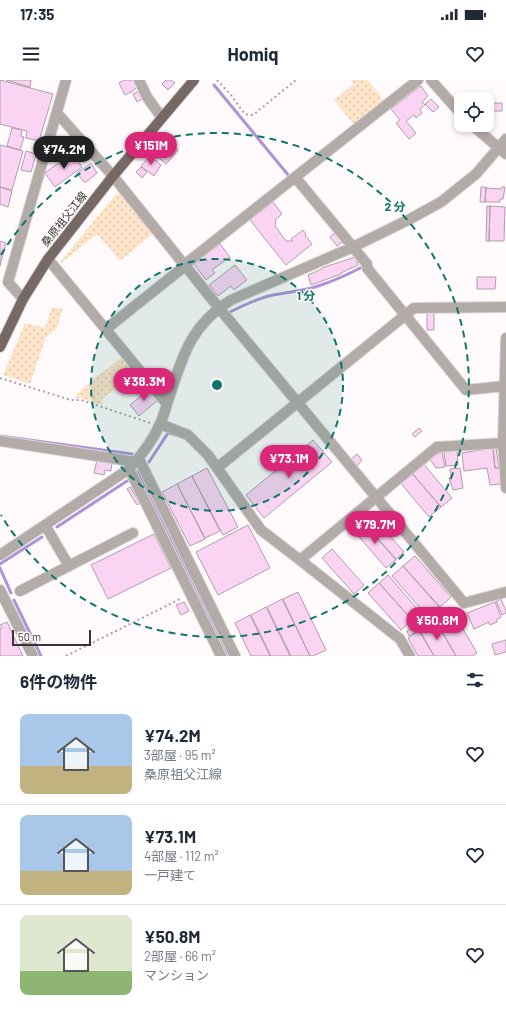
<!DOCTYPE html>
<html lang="ja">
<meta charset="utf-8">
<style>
:root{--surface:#fff;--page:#f2f2f3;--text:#1f2937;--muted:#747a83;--line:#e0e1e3;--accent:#db2777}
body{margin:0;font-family:Barlow,"Noto Sans JP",sans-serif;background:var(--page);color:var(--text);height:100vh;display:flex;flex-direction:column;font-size:15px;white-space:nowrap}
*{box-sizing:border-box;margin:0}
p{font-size:13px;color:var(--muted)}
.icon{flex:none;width:22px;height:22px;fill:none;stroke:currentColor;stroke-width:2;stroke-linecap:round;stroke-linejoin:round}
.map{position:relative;height:576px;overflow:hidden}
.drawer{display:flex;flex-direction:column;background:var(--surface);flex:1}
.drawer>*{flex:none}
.buttons{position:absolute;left:454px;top:12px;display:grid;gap:8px}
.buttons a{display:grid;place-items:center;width:40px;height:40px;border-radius:8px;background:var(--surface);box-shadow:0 2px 6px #0003;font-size:20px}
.scale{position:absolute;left:12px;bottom:10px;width:79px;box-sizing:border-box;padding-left:4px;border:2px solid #3a3334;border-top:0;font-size:11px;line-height:14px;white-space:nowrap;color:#3a3334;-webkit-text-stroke:3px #fffafb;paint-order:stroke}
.price{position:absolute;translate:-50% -34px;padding:0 9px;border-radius:14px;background:var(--accent);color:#fff;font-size:13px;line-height:26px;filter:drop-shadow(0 1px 2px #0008)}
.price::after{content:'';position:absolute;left:50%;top:24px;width:12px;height:9px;margin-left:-6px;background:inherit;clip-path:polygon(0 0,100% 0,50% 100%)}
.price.current{background:#222;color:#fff}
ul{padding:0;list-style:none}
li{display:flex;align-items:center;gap:12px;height:100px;padding:0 20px}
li+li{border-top:1px solid var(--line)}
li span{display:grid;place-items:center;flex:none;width:112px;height:80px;border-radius:8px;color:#555}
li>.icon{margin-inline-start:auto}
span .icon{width:48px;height:48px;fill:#fffc;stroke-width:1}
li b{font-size:17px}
h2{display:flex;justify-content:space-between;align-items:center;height:48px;padding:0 20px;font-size:17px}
.status{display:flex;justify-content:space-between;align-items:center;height:28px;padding:0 20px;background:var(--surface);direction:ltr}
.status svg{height:11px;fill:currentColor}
header{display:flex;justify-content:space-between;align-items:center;height:52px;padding:0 20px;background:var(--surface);font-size:18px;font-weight:700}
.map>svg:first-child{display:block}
.grass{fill:url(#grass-dots)}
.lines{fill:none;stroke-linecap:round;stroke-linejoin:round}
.stream{stroke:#ae94d7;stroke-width:3}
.building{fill:#fbd4f3;stroke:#ae9faa}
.minor-casing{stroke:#dcd6d7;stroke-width:12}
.major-casing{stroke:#dcd6d7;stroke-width:12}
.path{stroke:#a8a2a3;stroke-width:2;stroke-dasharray:2 3;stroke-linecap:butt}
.minor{stroke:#b3aba8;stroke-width:10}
.major{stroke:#766864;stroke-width:10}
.ring{fill:none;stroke:#0f766e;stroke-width:2;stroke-dasharray:7 5}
.labels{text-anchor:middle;stroke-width:3;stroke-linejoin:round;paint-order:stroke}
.street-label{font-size:11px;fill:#3a3334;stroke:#fffafb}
.centre{fill:#0f766e;stroke:#fffafb;stroke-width:2}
.ring-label{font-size:12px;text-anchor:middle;font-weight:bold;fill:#0f766e;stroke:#fffafb;stroke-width:3;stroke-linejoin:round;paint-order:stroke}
</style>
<div class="status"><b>17:35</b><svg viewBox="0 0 49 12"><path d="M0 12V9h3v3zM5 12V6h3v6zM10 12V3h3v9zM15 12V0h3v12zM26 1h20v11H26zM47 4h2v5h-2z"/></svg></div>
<header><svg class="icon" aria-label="menu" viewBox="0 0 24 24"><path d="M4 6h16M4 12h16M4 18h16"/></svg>Homiq<svg class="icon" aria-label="heart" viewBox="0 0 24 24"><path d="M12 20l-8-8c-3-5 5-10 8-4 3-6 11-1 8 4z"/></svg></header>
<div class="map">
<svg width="506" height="576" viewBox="0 0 506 576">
<defs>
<pattern id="grass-dots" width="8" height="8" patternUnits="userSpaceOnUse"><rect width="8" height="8" fill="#fee4c8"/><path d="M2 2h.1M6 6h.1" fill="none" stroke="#dac4ac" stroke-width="1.8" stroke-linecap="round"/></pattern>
</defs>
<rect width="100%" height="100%" fill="#fffafb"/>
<!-- grass -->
<path class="grass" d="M351,0H368L385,22L355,46L334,20L354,4Z
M116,114H121L153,154L120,181L97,154L61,183V181Z
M52,227L63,229L56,250L46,257L30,304L3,295L25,243L45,248Z
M123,276L137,293L103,318L101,325L80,318H75L77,313Z"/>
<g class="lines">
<!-- stream -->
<path class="stream" d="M214,5L289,96
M230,232C244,225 258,218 273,215C288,212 304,211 318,206C334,201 349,194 364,186
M0,356L132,374
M149,382L168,353L176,355
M138,391L229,576
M57,447L130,399
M0,484L42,457
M0,488L11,513
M14,520L41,576"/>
</g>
<!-- building -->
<path class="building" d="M0,0L53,14L39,61L26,58L27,51L0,44Z
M6,0H31L30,7Z
M125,0H135L138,7L133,10V11L125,15L119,3Z
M166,0H171L175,3L168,10L162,4Z
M421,6L428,16L422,22L425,25L420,29L422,33L416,38L414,35L406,41L416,53L409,59L396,43L400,40L391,29L418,8Z
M141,10L144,18L137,22L133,14Z
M431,19L439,27L433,32L425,24Z
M487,23H502V31H487Z
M12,48L22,50L21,56L24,57L20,70L7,66Z
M165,59L178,70L166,84L158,77L157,79L153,72Z
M0,65L23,71L12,110L0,107Z
M26,71L36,74L31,92L21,90Z
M72,73L82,87L55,107L45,93Z
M150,76L161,85L154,96L141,86Z
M91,83L97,93L86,102H84L77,93Z
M141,87L147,92L142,98L136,92Z
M0,107L12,111L8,127L0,124Z
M481,107H486L485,122H480Z
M502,107H505L503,119H500V122H485L486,108L502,109Z
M273,122L282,134L276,139L275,146L286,161H293L291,159L303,150L306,154L305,155L312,164L286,185L250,140Z
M487,126H490L489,161H486Z
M490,126L505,127L504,161H489Z
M336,152L343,161L337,166L330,157Z
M0,161L6,163L0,186Z
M220,164L230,177L212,190L215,193L206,200L194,184Z
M355,177L358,185L341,193V194L311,205L308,195L322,189V188Z
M235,185L247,200L234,210L231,206L218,216L209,205Z
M477,197H496L495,209H477Z
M427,232H434V250H427Z
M149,309L158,320L139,336L130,325Z
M419,348L422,351L415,357L412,354Z
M313,360L332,382L264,438L246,415Z
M493,368H496L499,387L495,388Z
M493,368L495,388H499L501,404L490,405L487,388L464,391L462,373Z
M457,370L458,385L446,386L444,372Z
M442,372L445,387L436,388L429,378Z
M357,374L362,380L357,386L351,379Z
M97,380L112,383L111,391L105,390L104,395L94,393Z
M422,382L452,418L441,427L411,392Z
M207,388L238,447L223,455L192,396Z
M460,388L463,408L453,410L449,398H451L450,389Z
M411,392L441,427L429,437L399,401Z
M192,396L220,451L205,458L177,404Z
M177,404L205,459L190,466L162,412Z
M130,407L140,423L137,425L127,409Z
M372,435L404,472L396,479L363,442Z
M363,442L396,480L386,488L354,451Z
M248,445L270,488L218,515L196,472Z
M154,454L171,488L108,519L91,485Z
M332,469L364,505L354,514L322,478Z
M415,476L451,517L440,527L403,486Z
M403,486L439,527L428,537L392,496Z
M388,495L420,532L412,540L379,503Z
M379,503L412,540L401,550L368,513Z
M298,512L326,570L313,576H310L283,519Z
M282,519L310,576H291L267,527Z
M501,519L506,531V533L502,535L496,521Z
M184,522L189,531L181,535L176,525Z
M495,522L501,537L496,540L497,542L490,545L489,542L474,549L467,533Z
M266,527L290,576H271L251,535Z
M449,527L451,531L409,556L407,551Z
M453,532L477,573L472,576H456L436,541Z
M250,535L270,576H251L235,543Z
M7,542L23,576H0V549L2,548L0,545Z
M436,542L456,576H434L420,551Z
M419,551L434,576H418L408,558Z
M506,560V572L495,575L492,564Z"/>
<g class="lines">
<defs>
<path id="minor" d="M139,0L147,17L162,38
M431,0L461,34
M57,33L113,96L219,228L464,523L506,512
M472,45L506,74
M295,97L367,184V188L466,310L505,306
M48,179L167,324
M184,185L418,0
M23,219L8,202L66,0
M106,249L185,186
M506,258L503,363L506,408
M160,344L188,355L208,375L261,450L300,480
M0,361L136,382
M139,379L235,576
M217,388L414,228L506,227
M129,389L221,576
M45,445L69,486
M0,475L129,389C141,376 153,360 160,344C164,336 166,326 169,318C183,275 191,245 231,220L353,167L410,139L441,122L476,94L506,59
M0,510L33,576
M20,511L133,453
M410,576L400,559L300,480L437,367L503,363"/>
<path id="major" d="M0,267L23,219L48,179L113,96L194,0"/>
</defs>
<!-- minor casing -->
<use href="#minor" class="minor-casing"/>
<!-- major casing -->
<use href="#major" class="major-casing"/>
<!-- path -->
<path class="path" d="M217,0L231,15L244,33L248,35H253L296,0
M0,298L71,320H81L150,343
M66,576L182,518"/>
<!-- minor -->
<use href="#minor" class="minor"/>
<!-- major -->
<use href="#major" class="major"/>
</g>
<!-- distance rings -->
<circle cx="217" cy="305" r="126" fill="#0f766e" fill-opacity=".12"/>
<g class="ring">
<circle cx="217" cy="305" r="126"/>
<path d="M1 175A252 252 0 1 1 1 435"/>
</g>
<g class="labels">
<!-- street labels -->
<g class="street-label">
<text transform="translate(64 139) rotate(-52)" y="4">桑原祖父江線</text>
</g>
</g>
<circle cx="217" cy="305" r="6" class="centre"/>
<g class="ring-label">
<text x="395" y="131">2 分</text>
<text x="306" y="220">1 分</text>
</g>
</svg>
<div class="buttons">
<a><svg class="icon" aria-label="locate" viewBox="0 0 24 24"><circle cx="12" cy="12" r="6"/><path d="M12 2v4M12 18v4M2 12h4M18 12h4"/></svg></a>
</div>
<div class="scale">50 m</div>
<b class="price" style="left:151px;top:86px">¥151M</b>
<b class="price current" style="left:64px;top:90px">¥74.2M</b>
<b class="price" style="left:144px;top:322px">¥38.3M</b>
<b class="price" style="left:289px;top:399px">¥73.1M</b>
<b class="price" style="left:375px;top:465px">¥79.7M</b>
<b class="price" style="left:437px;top:561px">¥50.8M</b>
</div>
<section class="drawer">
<h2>6件の物件<svg class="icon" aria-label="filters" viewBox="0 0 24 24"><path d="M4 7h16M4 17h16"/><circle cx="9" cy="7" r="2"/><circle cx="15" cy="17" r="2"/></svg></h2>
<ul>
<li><span style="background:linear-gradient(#a9c7e8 65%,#c2b280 0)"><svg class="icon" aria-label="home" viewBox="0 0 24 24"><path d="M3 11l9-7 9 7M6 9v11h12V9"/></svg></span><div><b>¥74.2M</b><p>3部屋 · 95 m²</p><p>桑原祖父江線</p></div><svg class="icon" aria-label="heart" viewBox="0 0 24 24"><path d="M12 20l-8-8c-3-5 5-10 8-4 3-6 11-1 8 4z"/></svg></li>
<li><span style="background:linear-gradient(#a9c7e8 70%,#c2b280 0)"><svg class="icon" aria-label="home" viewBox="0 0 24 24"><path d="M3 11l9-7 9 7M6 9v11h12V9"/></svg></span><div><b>¥73.1M</b><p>4部屋 · 112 m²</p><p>一戸建て</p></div><svg class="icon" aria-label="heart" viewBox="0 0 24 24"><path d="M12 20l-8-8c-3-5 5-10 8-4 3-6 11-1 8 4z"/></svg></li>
<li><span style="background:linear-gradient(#dfe7d0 70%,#8fb573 0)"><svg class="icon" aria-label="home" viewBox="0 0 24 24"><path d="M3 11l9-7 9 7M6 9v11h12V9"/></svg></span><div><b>¥50.8M</b><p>2部屋 · 66 m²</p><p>マンション</p></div><svg class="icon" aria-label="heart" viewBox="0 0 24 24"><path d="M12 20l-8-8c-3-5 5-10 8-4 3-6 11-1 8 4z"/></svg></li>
</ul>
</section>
